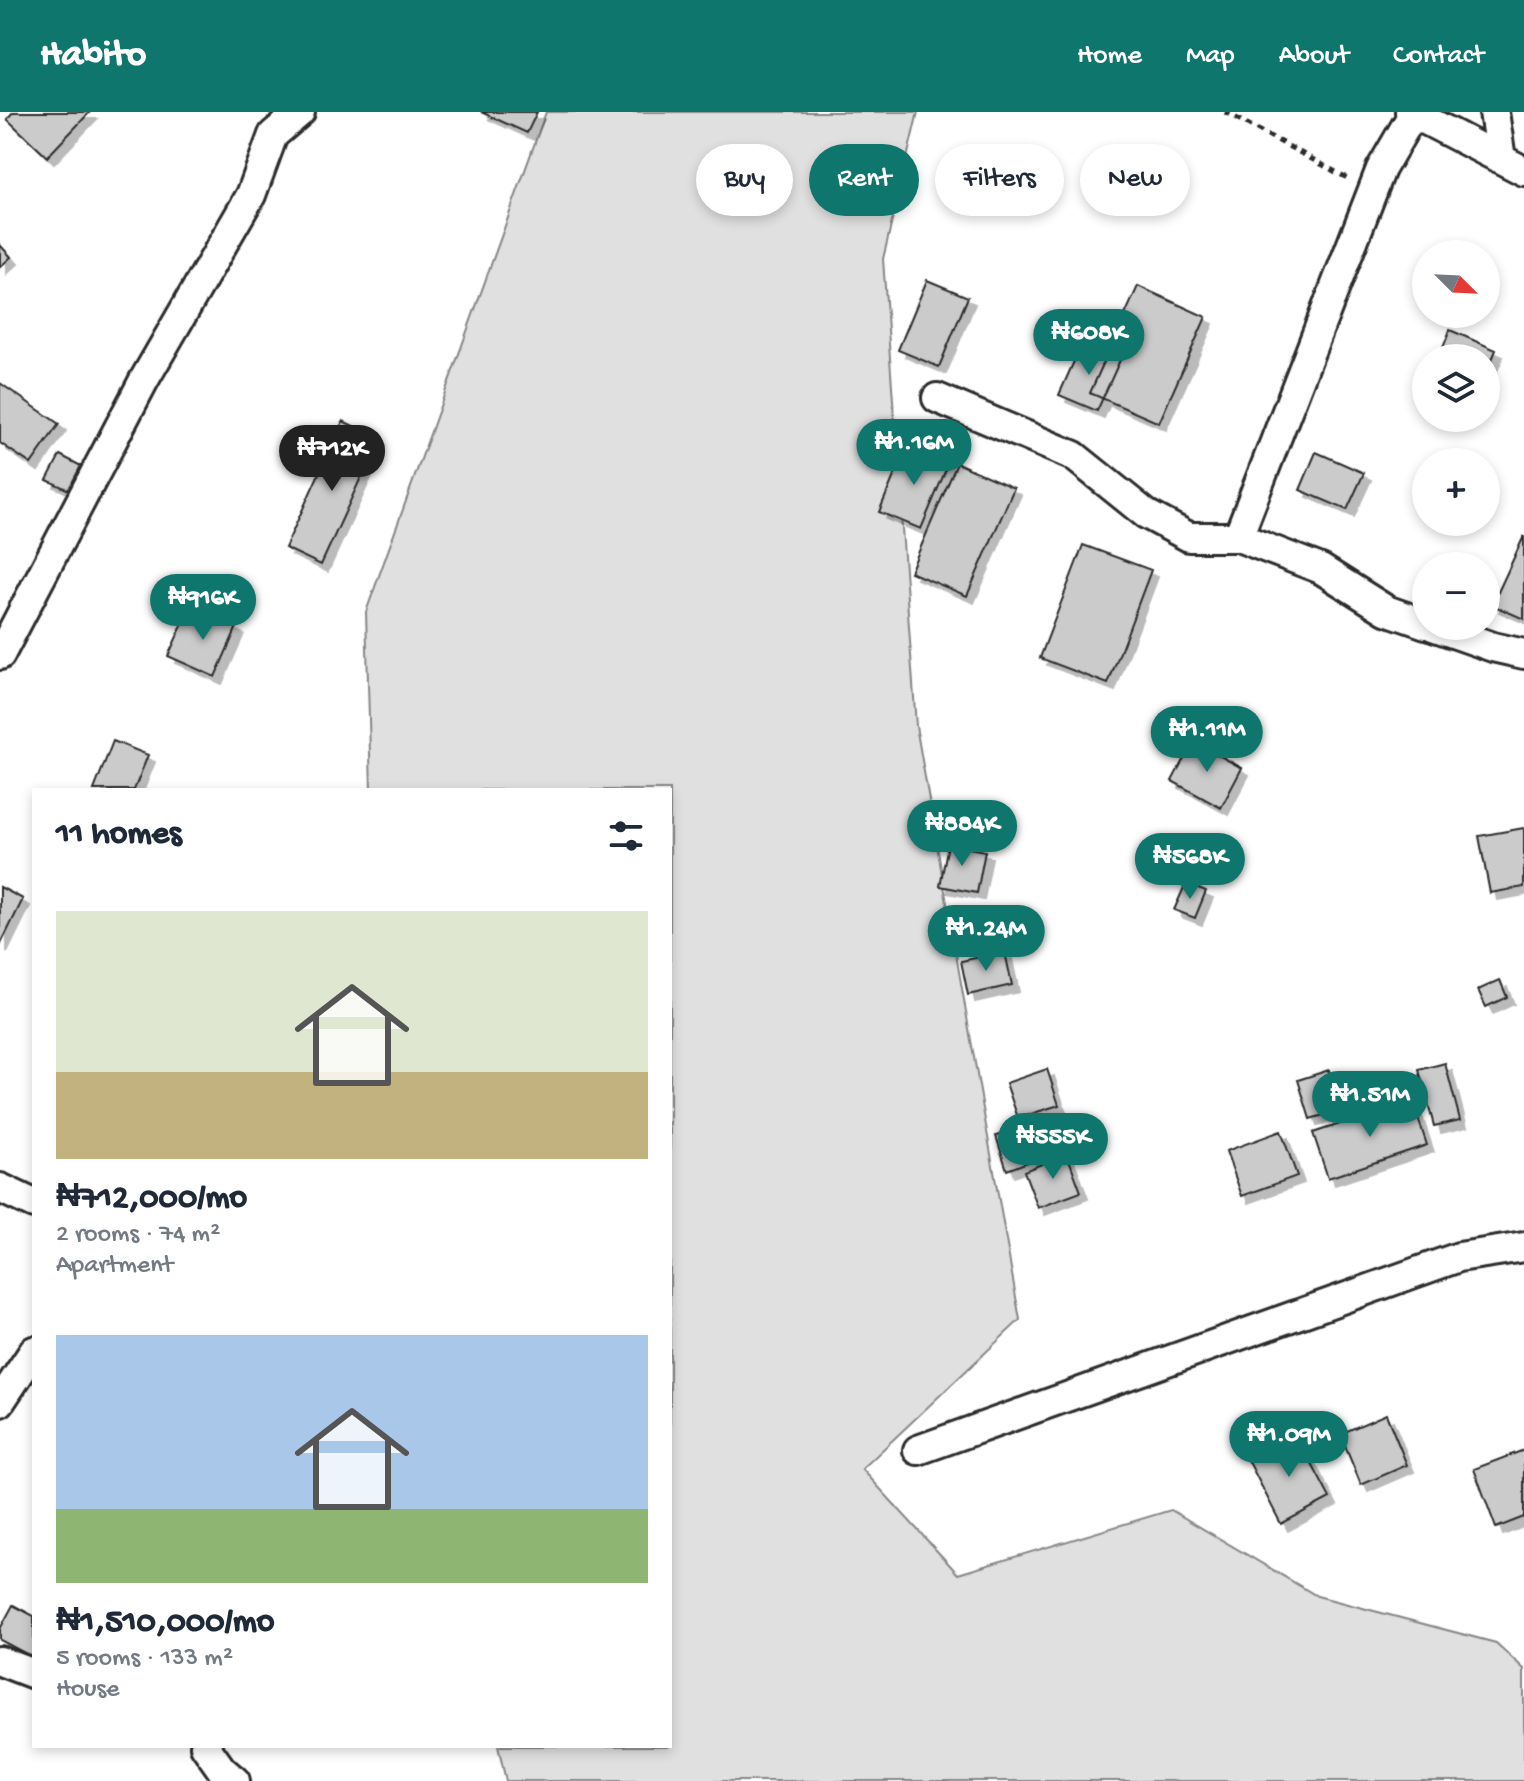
<!DOCTYPE html>
<meta charset="utf-8">
<style>
:root{--surface:#fff;--page:#f2f2f3;--text:#1f2937;--muted:#747a83;--accent:#0f766e}
body{margin:0;font-family:"Gochi Hand",sans-serif;background:var(--page);color:var(--text);height:100vh;display:flex;flex-direction:column;font-size:30px;white-space:nowrap}
*{box-sizing:border-box;margin:0}
p{font-size:26px;color:var(--muted)}
.icon{flex:none;width:44px;height:44px;fill:none;stroke:currentColor;stroke-width:2;stroke-linecap:round;stroke-linejoin:round}
.map{position:relative;flex:1;overflow:hidden}
.drawer{position:absolute;left:32px;top:676px;width:640px;height:960px;display:flex;flex-direction:column;background:var(--surface);border-radius:0px;box-shadow:0 4px 12px #0003}
.drawer>*{flex:none}
.guide{position:absolute;left:696px;top:32px;width:708px;height:72px;display:flex;gap:16px}
.needle{width:52px;rotate:114deg}
.tools{position:absolute;left:1412px;top:128px;display:grid;gap:16px}
.tools a{display:grid;place-items:center;width:88px;height:88px;border-radius:50%;background:var(--surface);box-shadow:0 4px 12px #0003;font-size:40px}
.price{position:absolute;translate:-50% -68px;padding:0 18px;border-radius:28px;background:var(--accent);color:#fff;font-size:26px;line-height:52px;filter:drop-shadow(0 2px 4px #0008)}
.price::after{content:'';position:absolute;left:50%;top:48px;width:24px;height:18px;margin-left:-12px;background:inherit;clip-path:polygon(0 0,100% 0,50% 100%)}
.price.selected{background:#222;color:#fff}
ul{padding:0;list-style:none}
li{display:grid;align-content:center;gap:16px;height:424px;padding:0 24px}
li span{display:grid;place-items:center;height:248px;border-radius:0px;color:#555}
li>.icon{margin-inline-start:auto}
span .icon{width:144px;height:144px;fill:#fffc;stroke-width:1}
li b{font-size:34px}
h2{display:flex;justify-content:space-between;align-items:center;height:96px;padding:0 24px;font-size:34px}
.chip{padding:0 28px;border-radius:36px;background:var(--surface);box-shadow:0 4px 12px #0003;font-size:28px;line-height:72px}
.chip.selected{background:var(--accent);color:#fff}
header{display:flex;align-items:center;gap:48px;box-sizing:border-box;height:112px;padding:0 40px;background:var(--accent);color:#fff}
header strong{font-size:38px}
nav{display:flex;gap:44px;margin-inline-start:auto;font-size:28px}
.map>svg:first-child{display:block}
.green{fill:#e0e0e0;stroke:#868686;stroke-width:2}
.building{fill:#cbcbcb;stroke:#2b2b2b;stroke-width:2;filter:url(#shadow)}
.lines{fill:none;stroke-linecap:round;stroke-linejoin:round}
.street-casing{stroke:#2b2b2b;stroke-width:34}
.path{stroke:#2b2b2b;stroke-width:5;stroke-dasharray:6 6;stroke-linecap:butt}
.street{stroke:#fff;stroke-width:28}
</style>
<header>
<strong>Habito</strong>
<nav><a>Home</a><a>Map</a><a>About</a><a>Contact</a></nav>
</header>
<div class="map">
<svg width="1524" height="1669" viewBox="0 0 1524 1669">
<defs>
<filter id="shadow"><feDropShadow dx="7" dy="7" stdDeviation="0" flood-color="#0004"/></filter>
</defs>
<rect width="100%" height="100%" fill="#fff"/>
<filter id="ink" filterUnits="userSpaceOnUse"><feTurbulence type="fractalNoise" baseFrequency=".0125" numOctaves="2"/><feDisplacementMap in="SourceGraphic" scale="16" xChannelSelector="R" yChannelSelector="G"/><feConvolveMatrix kernelMatrix="1 2 1 2 8 2 1 2 1" color-interpolation-filters="sRGB"/></filter>
<g filter="url(#ink)">
<!-- green -->
<path class="green" d="M546,0H918L883,147L916,614L1020,1208L862,1357L958,1462L1171,1398L1317,1484L1496,1531L1524,1557V1669H506L498,1634H670V678H371L366,500Z"/>
<!-- building -->
<path class="building" d="M13,0H90L47,45L7,7Z
M481,0H537L527,21Z
M0,133L11,145L0,155Z
M927,168L968,185L939,255L898,238Z
M1138,174L1206,205L1159,311L1090,281Z
M1450,218L1496,238L1486,262V246H1439Z
M1082,231L1120,248L1097,299L1059,283Z
M0,271L59,312L31,352L0,331Z
M343,309L379,326L321,453L285,436Z
M907,333L949,350L921,417L879,400Z
M1316,340L1364,361L1347,398L1300,378Z
M60,343L83,355L71,379L47,368Z
M957,351L1014,376L967,484L910,460Z
M1524,424V507L1492,493Z
M1083,433L1151,458L1108,572L1040,546Z
M191,494L237,515L215,565L168,544Z
M113,629L148,643L134,678H94Z
M1193,629L1242,656L1221,696L1172,669Z
M1524,716V775L1490,781L1479,724Z
M948,732L985,739L977,781L940,774Z
M1186,771L1206,779L1195,806L1174,798Z
M0,775L23,787L0,834Z
M1005,840L1012,873L968,883L961,849Z
M1500,868L1507,885L1486,895L1478,878Z
M1445,951L1460,1008L1434,1014L1419,958Z
M1047,957L1059,993L1018,1006L1006,971Z
M1329,958L1341,998L1310,1007L1298,968Z
M1412,988L1427,1033L1328,1066L1313,1021Z
M1037,1009L1049,1042L1007,1058L996,1024Z
M1281,1019L1297,1064L1242,1084L1226,1039Z
M1067,1042L1081,1080L1038,1096L1024,1059Z
M1386,1302L1407,1353L1361,1373L1340,1322Z
M1296,1322L1330,1386L1281,1412L1248,1348Z
M1524,1338V1405L1496,1416L1474,1357Z
M13,1493L34,1504V1546L0,1528V1517Z"/>
<g class="lines">
<defs>
<path id="street" d="M1410,0L1524,59
M1494,0L1501,47
M937,286L1074,344L1146,402L1189,425H1238L1321,457L1386,498L1426,512
M1238,425L1381,57L1413,2
M1433,514L1493,535L1524,542
M0,543L144,268L251,83L273,23L300,0
M0,1076L34,1092
M0,1290L34,1239
M918,1338L1459,1145L1524,1135
M0,1549L34,1562
M205,1634L222,1658L235,1669"/>
</defs>
<!-- street casing -->
<use href="#street" class="street-casing"/>
<!-- path -->
<path class="path" d="M1225,0L1347,66"/>
<!-- street -->
<use href="#street" class="street"/>
</g>
</g>
</svg>
<div class="tools">
<a><svg class="needle" viewBox="-14 -14 28 28"><path d="M0-13l5 13h-10z" fill="#e53935"/><path d="M0 13l5-13h-10z" fill="#747a83"/></svg></a>
<a><svg class="icon" aria-label="layers" viewBox="0 0 24 24"><path d="M12 4l9 5-9 5-9-5zM3 14l9 5 9-5"/></svg></a>
<a>+</a>
<a>−</a>
</div>
<b class="price" style="left:1089px;top:265px">₦608K</b>
<b class="price" style="left:914px;top:375px">₦1.16M</b>
<b class="price selected" style="left:332px;top:381px">₦712K</b>
<b class="price" style="left:203px;top:530px">₦916K</b>
<b class="price" style="left:1207px;top:662px">₦1.11M</b>
<b class="price" style="left:962px;top:756px">₦884K</b>
<b class="price" style="left:1190px;top:789px">₦568K</b>
<b class="price" style="left:986px;top:861px">₦1.24M</b>
<b class="price" style="left:1370px;top:1027px">₦1.51M</b>
<b class="price" style="left:1053px;top:1069px">₦555K</b>
<b class="price" style="left:1289px;top:1367px">₦1.09M</b>
<div class="guide">
<a class="chip">Buy</a>
<a class="chip selected">Rent</a>
<a class="chip">Filters</a>
<a class="chip">New</a>
</div>
<section class="drawer">
<h2>11 homes<svg class="icon" aria-label="filters" viewBox="0 0 24 24"><path d="M4 7h16M4 17h16"/><circle cx="9" cy="7" r="2"/><circle cx="15" cy="17" r="2"/></svg></h2>
<ul>
<li><span style="background:linear-gradient(#dfe7d0 65%,#c2b280 0)"><svg class="icon" aria-label="home" viewBox="0 0 24 24"><path d="M3 11l9-7 9 7M6 9v11h12V9"/></svg></span><div><b>₦712,000/mo</b><p>2 rooms · 74 m²</p><p>Apartment</p></div></li>
<li><span style="background:linear-gradient(#a9c7e8 70%,#8fb573 0)"><svg class="icon" aria-label="home" viewBox="0 0 24 24"><path d="M3 11l9-7 9 7M6 9v11h12V9"/></svg></span><div><b>₦1,510,000/mo</b><p>5 rooms · 133 m²</p><p>House</p></div></li>
</ul>
</section>
</div>
